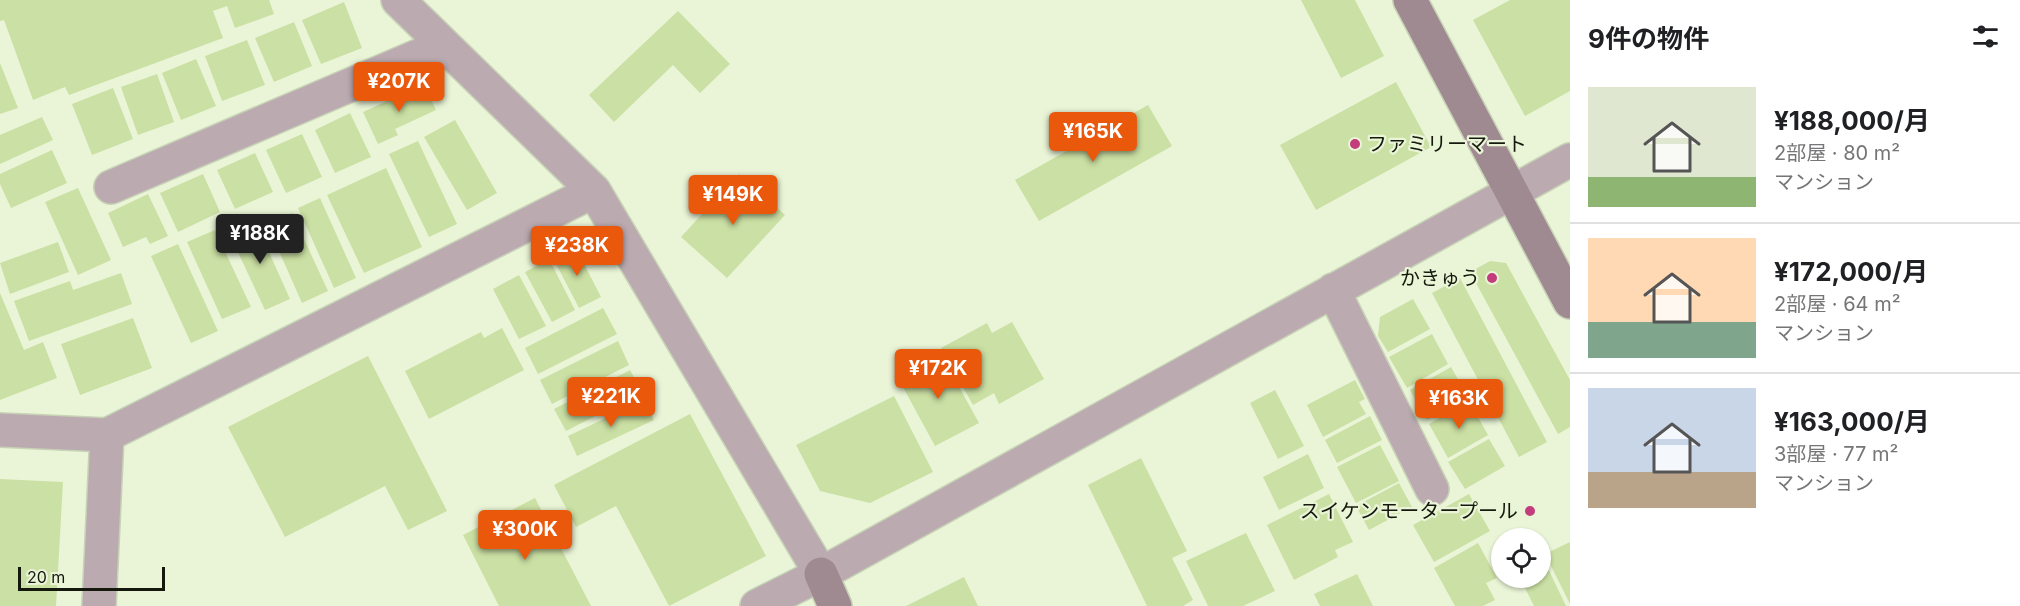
<!DOCTYPE html>
<html lang="ja">
<meta charset="utf-8">
<style>
:root{--surface:#fff;--page:#f6f6f6;--text:#202124;--muted:#757577;--line:#e0e0e0;--accent:#ea580c}
body{margin:0;font-family:Inter,"Noto Sans JP",sans-serif;background:var(--page);color:var(--text);height:100vh;display:flex;flex-direction:column;font-size:22px;white-space:nowrap}
*{box-sizing:border-box;margin:0}
p{font-size:20px;color:var(--muted)}
.icon{flex:none;width:33px;height:33px;fill:none;stroke:currentColor;stroke-width:2;stroke-linecap:round;stroke-linejoin:round}
.map{position:relative;flex:1;overflow:hidden}
.drawer{display:flex;flex-direction:column;background:var(--surface);width:450px}
.drawer>*{flex:none}
.tools{position:absolute;left:1491px;top:528px;display:grid;gap:12px}
.tools a{display:grid;place-items:center;width:60px;height:60px;border-radius:50%;background:var(--surface);box-shadow:0 2px 4px #0004;font-size:30px}
.scale{position:absolute;left:18px;bottom:15px;width:147px;box-sizing:border-box;padding-left:6px;border:3px solid #14180d;border-top:0;font-size:16px;line-height:21px;white-space:nowrap;color:#14180d;-webkit-text-stroke:4px #eaf5d7;paint-order:stroke}
.price{position:absolute;translate:-50% -51px;padding:0 14px;border-radius:6px;background:var(--accent);color:#fff;font-size:20px;line-height:39px;filter:drop-shadow(0 2px 3px #0008)}
.price::after{content:'';position:absolute;left:50%;top:36px;width:18px;height:14px;margin-left:-9px;background:inherit;clip-path:polygon(0 0,100% 0,50% 100%)}
.price.active{background:#222;color:#fff}
ul{padding:0;list-style:none}
li{display:flex;align-items:center;gap:18px;height:150px;padding:0 18px}
li+li{border-top:2px solid var(--line)}
li span{display:grid;place-items:center;flex:none;width:168px;height:120px;border-radius:0px;color:#555}
li>.icon{margin-inline-start:auto}
span .icon{width:72px;height:72px;fill:#fffc;stroke-width:1}
li b{font-size:26px}
h2{display:flex;justify-content:space-between;align-items:center;height:72px;padding:0 18px;font-size:26px}
main{display:flex;flex:1;min-height:0}
.map>svg:first-child{display:block}
.building{fill:#cbe0a4}
.lines{fill:none;stroke-linecap:round;stroke-linejoin:round}
.street-casing{stroke:#c8d2b7;stroke-width:36}
.secondary-casing{stroke:#c8d2b7;stroke-width:36}
.street{stroke:#bbabb1;stroke-width:33}
.secondary{stroke:#a08a92;stroke-width:33}
.poi-dot{fill:#c33d7c;stroke:#eaf5d7;stroke-width:2}
.labels{text-anchor:middle;stroke-width:4.5;stroke-linejoin:round;paint-order:stroke}
.poi-label{font-size:20px;fill:#14180d;stroke:#eaf5d7;text-anchor:end}
</style>
<main>
<div class="map">
<svg width="1570" height="606" viewBox="0 0 1570 606">
<rect width="100%" height="100%" fill="#eaf5d7"/>
<!-- building -->
<path class="building" d="M0,0H269L274,14L235,28L227,6L213,11L223,38L69,95L65,87L33,100L4,20L0,21Z
M1301,0H1355L1384,56L1341,78Z
M1510,0H1570V91L1525,116L1473,20Z
M344,2L362,48L321,64L302,20Z
M678,11L730,64L700,93L673,65L614,122L589,95Z
M294,22L312,66L274,82L255,38Z
M247,40L265,85L222,101L205,56Z
M196,59L216,106L181,120L162,73Z
M0,63L18,108L0,114Z
M157,74L174,122L138,135L121,87Z
M1396,82L1431,147L1316,210L1280,145Z
M424,84L436,110L395,129L398,135L378,144L363,112Z
M113,88L133,139L92,155L72,104Z
M1148,105L1172,146L1039,221L1015,180Z
M350,113L371,157L335,173L315,130Z
M42,117L53,140L0,164V135Z
M455,120L497,193L467,210L424,137Z
M302,134L322,177L286,193L266,150Z
M418,141L457,224L429,237L389,154Z
M52,150L67,183L11,208L0,184V174Z
M255,153L273,192L235,209L217,170Z
M386,168L422,247L364,273L327,195Z
M203,174L220,212L178,232L160,193Z
M739,174L785,215L727,278L681,237Z
M78,188L111,260L78,275L45,202Z
M148,194L168,236L150,244L146,237L123,247L108,213Z
M320,198L356,278L334,288L298,208Z
M292,213L328,291L302,303L267,224Z
M255,221L290,299L265,310L229,233Z
M215,230L251,307L222,319L187,242Z
M58,242L69,272L10,294L0,263Z
M178,244L218,331L191,343L151,256Z
M575,246L601,297L579,308L553,258Z
M549,259L575,310L552,322L525,272Z
M1490,261L1506,263L1570,380V427L1558,434L1470,272Z
M121,273L132,304L29,341L14,301L70,281L73,290Z
M519,275L546,326L519,339L493,289Z
M1460,278L1547,442L1519,457L1432,293Z
M0,293L24,350L43,342L57,378L0,400Z
M1413,299L1430,329L1388,352L1378,336L1380,317Z
M603,308L617,334L538,374L525,348Z
M133,318L152,368L80,395L61,344Z
M1012,322L1044,379L999,404L994,393L973,405L941,348L987,323L992,333Z
M502,328L524,370L429,419L405,371L481,332L484,338Z
M1432,334L1448,364L1407,388L1389,357Z
M618,341L629,365L552,404L540,380Z
M941,354L979,423L935,446L898,378Z
M368,356L447,511L408,530L385,486L285,537L228,427Z
M1451,367L1468,397L1427,420L1410,390Z
M630,370L642,392L566,431L554,409Z
M1355,380L1365,399L1359,402L1366,414L1323,437L1307,405Z
M1275,390L1304,446L1278,459L1250,403Z
M894,396L933,472L870,503L820,491L796,445Z
M644,400L654,420L577,456L568,436Z
M1469,401L1488,435L1448,458L1429,424Z
M690,414L766,556L669,606L616,506L576,527L554,485Z
M1370,416L1382,440L1337,463L1325,440Z
M1489,439L1505,466L1465,489L1448,462Z
M1380,445L1399,481L1356,503L1337,467Z
M1308,454L1324,488L1279,510L1263,477Z
M1141,458L1187,551L1172,558L1193,600L1183,606H1147L1088,485Z
M0,479L63,482L56,606H0Z
M1399,483L1412,507L1369,530L1356,506Z
M1329,494L1353,542L1335,550L1338,557L1294,580L1267,525Z
M1469,494L1490,531L1434,562L1413,525Z
M535,498L591,606H499L463,535Z
M1246,533L1275,591L1243,606H1208L1186,561Z
M1570,542V604L1545,554Z
M1478,543L1497,578L1486,583L1495,600L1483,606H1455L1434,568Z
M1540,556H1542L1566,606H1534L1520,578H1540Z
M1357,574L1373,606H1320L1314,594Z
M964,577L978,606H906Z"/>
<g class="lines">
<defs>
<path id="street" d="M398,0L594,191L821,574
M111,187L444,45
M1333,290L1432,489
M0,430L107,435L594,191
M99,606L107,435
M757,606L821,574L1570,160"/>
<path id="secondary" d="M1410,0L1570,302
M821,574L835,606"/>
</defs>
<!-- street casing -->
<use href="#street" class="street-casing"/>
<!-- secondary casing -->
<use href="#secondary" class="secondary-casing"/>
<!-- street -->
<use href="#street" class="street"/>
<!-- secondary -->
<use href="#secondary" class="secondary"/>
</g>
<!-- markers -->
<g class="poi-dot">
<circle cx="1355" cy="144" r="6"/>
<circle cx="1492" cy="278" r="6"/>
<circle cx="1530" cy="511" r="6"/>
</g>
<g class="labels">
<!-- poi labels -->
<g class="poi-label">
<text x="1367" y="151" text-anchor="start">ファミリーマート</text>
<text x="1480" y="285">かきゅう</text>
<text x="1518" y="518">スイケンモータープール</text>
</g>
</g>
</svg>
<div class="tools">
<a><svg class="icon" aria-label="locate" viewBox="0 0 24 24"><circle cx="12" cy="12" r="6"/><path d="M12 2v4M12 18v4M2 12h4M18 12h4"/></svg></a>
</div>
<div class="scale">20 m</div>
<b class="price" style="left:399px;top:113px">¥207K</b>
<b class="price" style="left:1093px;top:163px">¥165K</b>
<b class="price" style="left:733px;top:226px">¥149K</b>
<b class="price active" style="left:260px;top:265px">¥188K</b>
<b class="price" style="left:577px;top:277px">¥238K</b>
<b class="price" style="left:938px;top:400px">¥172K</b>
<b class="price" style="left:611px;top:428px">¥221K</b>
<b class="price" style="left:1459px;top:430px">¥163K</b>
<b class="price" style="left:525px;top:561px">¥300K</b>
</div>
<section class="drawer">
<h2>9件の物件<svg class="icon" aria-label="filters" viewBox="0 0 24 24"><path d="M4 7h16M4 17h16"/><circle cx="9" cy="7" r="2"/><circle cx="15" cy="17" r="2"/></svg></h2>
<ul>
<li><span style="background:linear-gradient(#dfe7d0 75%,#8fb573 0)"><svg class="icon" aria-label="home" viewBox="0 0 24 24"><path d="M3 11l9-7 9 7M6 9v11h12V9"/></svg></span><div><b>¥188,000/月</b><p>2部屋 · 80 m²</p><p>マンション</p></div></li>
<li><span style="background:linear-gradient(#ffd9b3 70%,#7fa58c 0)"><svg class="icon" aria-label="home" viewBox="0 0 24 24"><path d="M3 11l9-7 9 7M6 9v11h12V9"/></svg></span><div><b>¥172,000/月</b><p>2部屋 · 64 m²</p><p>マンション</p></div></li>
<li><span style="background:linear-gradient(#c9d6e8 70%,#b9a48a 0)"><svg class="icon" aria-label="home" viewBox="0 0 24 24"><path d="M3 11l9-7 9 7M6 9v11h12V9"/></svg></span><div><b>¥163,000/月</b><p>3部屋 · 77 m²</p><p>マンション</p></div></li>
</ul>
</section>
</main>
